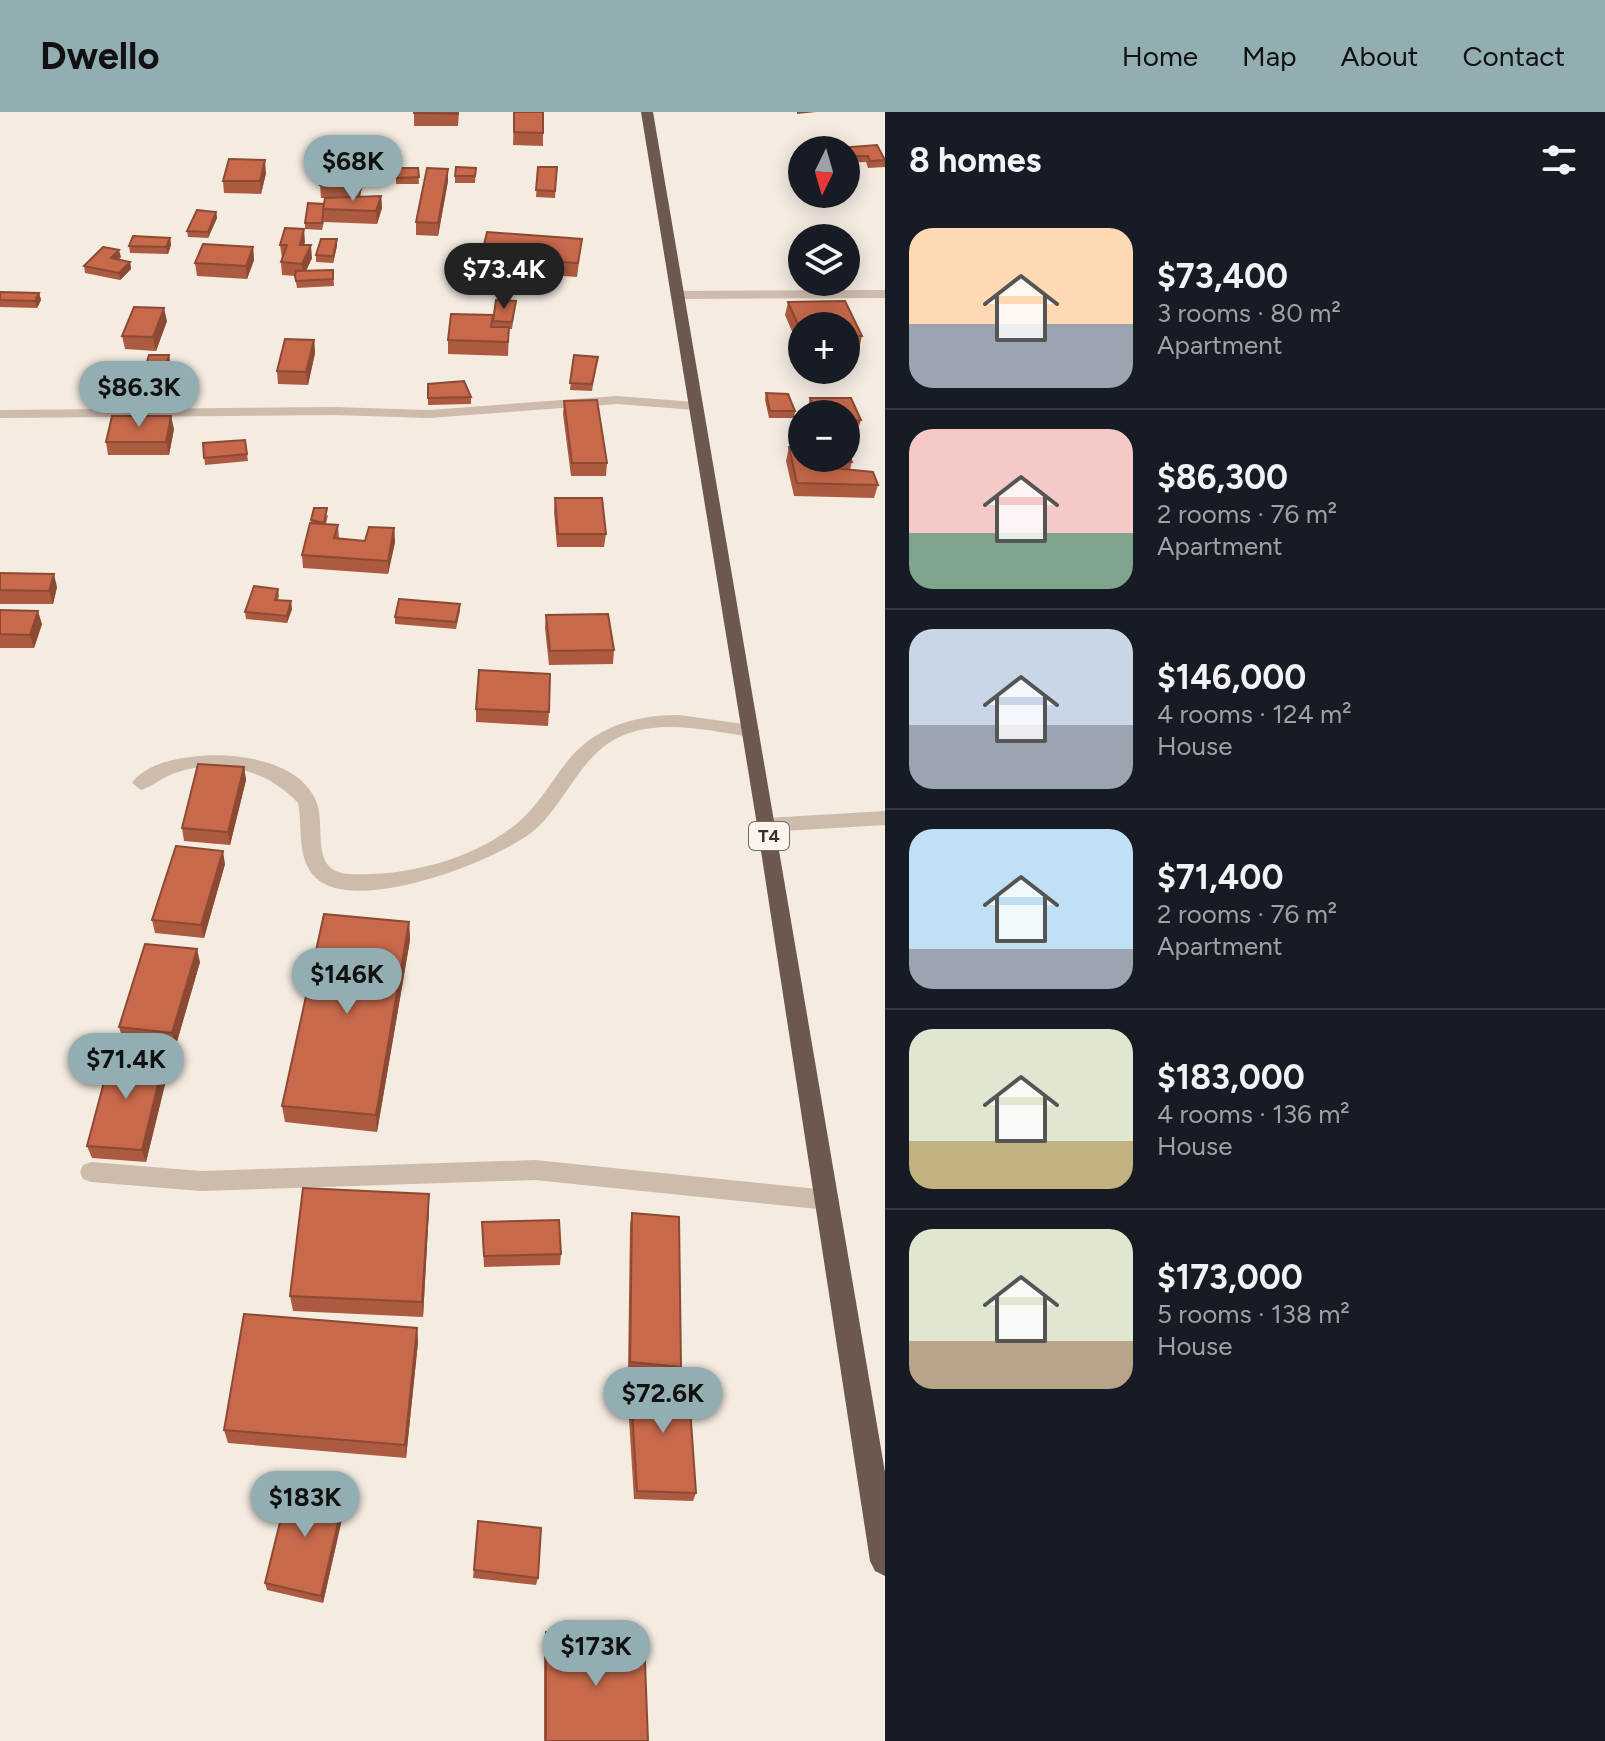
<!DOCTYPE html>
<meta charset="utf-8">
<style>
:root{--surface:#171b24;--page:#242831;--text:#f1f3f6;--muted:#9ea1a6;--line:#363941;--accent:#92aeb2}
body{margin:0;font-family:Figtree,sans-serif;background:var(--page);color:var(--text);height:100vh;display:flex;flex-direction:column;font-size:30px;white-space:nowrap}
*{box-sizing:border-box;margin:0}
p{font-size:26px;color:var(--muted)}
.icon{flex:none;width:44px;height:44px;fill:none;stroke:currentColor;stroke-width:2;stroke-linecap:round;stroke-linejoin:round}
.map{position:relative;flex:1;overflow:hidden}
.sheet{display:flex;flex-direction:column;background:var(--surface);width:720px}
.sheet>*{flex:none}
.needle{width:52px;rotate:185deg}
.tools{position:absolute;left:788px;top:24px;display:grid;gap:16px}
.tools a{display:grid;place-items:center;width:72px;height:72px;border-radius:50%;background:var(--surface);box-shadow:0 4px 20px #0003;font-size:40px}
.price{position:absolute;translate:-50% -68px;padding:0 18px;border-radius:28px;background:var(--accent);color:#111;font-size:26px;line-height:52px;filter:drop-shadow(0 2px 4px #0008)}
.price::after{content:'';position:absolute;left:50%;top:48px;width:24px;height:18px;margin-left:-12px;background:inherit;clip-path:polygon(0 0,100% 0,50% 100%)}
.price.selected{background:#222;color:#fff}
ul{padding:0;list-style:none}
li{display:flex;align-items:center;gap:24px;height:200px;padding:0 24px}
li+li{border-top:2px solid var(--line)}
li span{display:grid;place-items:center;flex:none;width:224px;height:160px;border-radius:24px;color:#555}
li>.icon{margin-inline-start:auto}
span .icon{width:96px;height:96px;fill:#fffc;stroke-width:1}
li b{font-size:34px}
h2{display:flex;justify-content:space-between;align-items:center;height:96px;padding:0 24px;font-size:34px}
header{display:flex;align-items:center;gap:48px;box-sizing:border-box;height:112px;padding:0 40px;background:var(--accent);color:#111}
header strong{font-size:38px}
nav{display:flex;gap:44px;margin-inline-start:auto;font-size:28px}
main{display:flex;flex:1;min-height:0}
.map>svg:first-child{display:block}
.lines{fill:none;stroke-linecap:round;stroke-linejoin:round}
.minor{fill:#cdbbac;fill-rule:evenodd}
.trunk{fill:#6c584f;fill-rule:evenodd}
.wall{fill:#ac5a40}
.shaded-wall{fill:#8c4a34}
.building{fill:#c8694b;stroke:#8c4a34;stroke-width:2}
.labels{text-anchor:middle;stroke-width:6;stroke-linejoin:round;paint-order:stroke}
.shield{fill:#fbf5ee;stroke:#756b66;stroke-width:2}
.shield-label{font-size:18px;font-weight:bold;fill:#3b302b}
</style>
<header>
<strong>Dwello</strong>
<nav><a>Home</a><a>Map</a><a>About</a><a>Contact</a></nav>
</header>
<main>
<div class="map">
<svg width="885" height="1629" viewBox="0 0 885 1629">
<rect width="100%" height="100%" fill="#f4ebe1"/>
<g class="lines">
<!-- minor -->
<path class="minor" d="M885,178V186L677,187L670,183L677,179Z
M617,284L695,290L702,294L695,298L617,292L429,306L334,303L0,306V298L334,295L429,298Z
M679,603L751,613L760,619L751,625C711,619 664,607 624,623C582,640 569,685 538,715C503,748 356,804 316,766C296,747 303,716 298,691C268,658 219,645 175,661C163,665 153,674 141,678L132,671C143,654 172,647 191,645C230,639 299,647 316,689C327,715 308,760 350,762C408,765 482,746 525,704C541,688 552,669 566,651C594,615 634,603 679,603Z
M885,699V713L767,720L758,713L767,706Z
M535,1048L827,1078L835,1081L838,1088L835,1095L827,1098L535,1068L201,1079L91,1070L83,1067L80,1060L83,1053L91,1050L201,1059Z"/>
<!-- trunk -->
<path class="trunk" d="M641,0H653L885,1360V1464L875,1459L870,1449L757,713Z"/>
</g>
<!-- wall -->
<path class="wall" d="M414,0H459L458,14H414Z
M514,0L543,21V34L513,33Z
M838,36L885,46V55L868,56L866,50L846,51V38H838Z
M538,55H557L555,86L536,85Z
M418,56L419,72H396V66Z
M476,56L475,71H455V64Z
M448,57V69L438,124L416,123V110Z
M266,61L261,82L224,81L223,69Z
M364,66L360,85L381,84L382,96L377,112L324,110L322,118L305,117V111L324,92L326,86H321L320,73Z
M216,100L217,106L208,126L188,125L187,119Z
M304,117V133L312,146L306,159L333,158L334,174L297,176L295,164L282,163L281,150L282,146L280,133Z
M170,126L171,133L168,142L130,141L129,134Z
M582,127L577,165L481,158V145Z
M337,134L333,151L316,150V143Z
M253,135L254,148L247,167L197,164L195,151Z
M121,145L118,148L130,150L131,157L120,168L85,161L84,154Z
M0,180L39,181L41,188L37,196L0,195Z
M845,189L862,224L859,237L846,238V214H802V238H800L785,203L788,190Z
M515,196L512,217H509L508,244L448,242V228L493,203V215V209Z
M167,209L156,239L125,237L122,224Z
M314,228L315,241L308,273L278,272L277,259Z
M169,243L171,257L169,265L189,266L191,279L188,289H143L140,275Z
M574,243L598,245L592,279L570,278Z
M428,272L471,285V292L428,293Z
M766,281L795,299L794,306H769L765,288Z
M810,286L861,308L857,321L846,322V302H808L807,299Z
M564,289L607,351L606,364H571L563,302Z
M174,317L169,343H108L106,330Z
M245,328L248,349L205,353L203,331Z
M789,335L852,350L850,357L878,373L874,386L794,384L786,349Z
M555,386L606,422L604,435H557L554,400Z
M328,403L326,412L338,413L339,427L365,429L394,416L395,430L388,462L303,456L302,443L311,408Z
M0,461L57,475L53,492H0Z
M278,477L279,484L278,488L292,497L287,511L246,507L245,500Z
M460,492V499L456,517L395,512V505Z
M0,498L42,512L34,536H0Z
M546,503L614,538L613,552L549,553L545,516Z
M476,597L549,600L548,614L476,610Z
M244,655L246,668L230,733L184,729L182,716Z
M225,752L204,826L155,821L152,808Z
M409,810L410,828L377,1020L285,1010L282,994Z
M200,850L176,933L123,928L119,915Z
M165,944L169,956L146,1050L92,1046L87,1034Z
M429,1082V1097L423,1205L293,1199L290,1184Z
M632,1101L681,1255L677,1265L628,1260L630,1112Z
M482,1110L561,1142L560,1153L484,1155Z
M417,1216L418,1230L406,1346L228,1331L224,1318Z
M630,1265L696,1381L693,1389L634,1387L627,1275Z
M345,1381L346,1389L323,1491L267,1478L265,1471Z
M478,1409L538,1466L536,1473L473,1466Z
M546,1520L648,1629H544V1526Z"/>
<!-- shaded-wall -->
<path class="shaded-wall" d="M797,0H816L797,2Z
M265,48L266,61L261,82L260,69Z
M364,53V66L359,88L358,75Z
M448,57V69L438,124V111Z
M381,84L382,96L377,112L376,99Z
M216,100L217,106L208,126V120Z
M304,117L305,130L301,146L300,133Z
M170,126L171,133L168,142L166,135Z
M337,127V134L333,151V144Z
M311,133L312,146L303,165L302,152Z
M253,135L254,148L247,167L246,154Z
M119,138L121,145L112,153L111,146Z
M130,150L131,157L120,168L119,161Z
M39,181L41,188L37,196L35,189Z
M164,196L167,209L156,239L153,225Z
M314,228L315,241L308,273L306,260Z
M169,243L171,257L166,276L163,265Z
M189,266L191,279L188,289L186,276Z
M171,304L174,317L169,343L166,330Z
M394,416L395,430L388,462V449Z
M54,462L57,475L53,492L49,479Z
M291,489L292,497L287,511V504Z
M38,499L42,512L34,536L30,523Z
M244,655L246,668L230,733L228,720Z
M223,739L225,752L204,826L201,813Z
M409,810L410,828L377,1020L376,1003Z
M197,837L200,850L176,933L172,921Z
M165,944L169,956L146,1050L142,1038Z
M429,1082V1097L423,1205L422,1190Z
M417,1216L418,1230L406,1346L405,1333Z
M345,1381L346,1389L323,1491L321,1484Z"/>
<!-- building -->
<path class="building" d="M414,0H458V2L414,1Z
M514,0H543V21L514,20Z
M877,33L885,48L870,49L868,44H847L846,38H841L838,36Z
M229,47L265,48L260,69H223Z
M325,52L364,53L358,75L320,73Z
M456,55L476,56L475,64H455Z
M538,55H557L555,79L536,78Z
M400,56H418L419,65L396,66Z
M427,56L448,57L438,111L416,110Z
M381,84L376,99L323,97L325,86Z
M308,91L324,92L322,111H305Z
M197,98L216,100L208,120L187,119Z
M285,116L304,117L300,133H311L302,152L281,150L287,133H280Z
M487,120L582,127L578,151L481,145Z
M133,124L170,126L166,135L129,134Z
M321,127H337L333,144L316,143Z
M203,132L253,135L246,154L195,151Z
M103,135L119,138L111,146L130,150L119,161L84,154Z
M333,158V167L296,169L295,164L296,159Z
M0,180L39,181L35,189L0,188Z
M496,188L516,189L512,210L493,209Z
M845,189L862,224H846V214H802V222L788,190Z
M134,195L164,196L153,225L122,224Z
M451,202L493,203L491,215H509L508,230L448,228Z
M285,227L314,228L306,260L277,259Z
M149,243H169L163,265L189,266L186,276L140,275Z
M574,243L598,245L592,272L570,271Z
M464,269L471,285L428,286V272Z
M766,281L788,282L795,299H770Z
M810,286H851L861,308L846,309V302H817Z
M597,288L607,351H572L564,289Z
M112,304H171L166,330H106Z
M245,328L247,342L204,346L203,331Z
M789,335L802,336V346H846V338L852,350L830,352L833,356L873,360L878,373L797,371Z
M555,386H602L606,422H558Z
M314,396H327L324,411L311,408Z
M310,411L338,413L334,426L365,429L369,415L394,416L388,449L302,443Z
M0,461L54,462L49,479L0,478Z
M254,474L278,477L275,488L291,489L287,504L245,500Z
M399,487L460,492L456,510L395,505Z
M0,498L38,499L30,523L0,522Z
M608,502L614,538L550,539L546,503Z
M479,558L550,562L549,600L476,597Z
M198,652L244,655L228,720L182,716Z
M176,734L223,739L201,813L152,808Z
M324,802L409,810L376,1003L282,994Z
M145,832L197,837L172,921L119,915Z
M112,940L165,944L142,1038L87,1034Z
M303,1076L429,1082L422,1190L290,1184Z
M632,1101L679,1105L681,1255L630,1250Z
M559,1108L561,1142L484,1144L482,1110Z
M244,1202L417,1216L405,1333L224,1318Z
M630,1265L688,1267L696,1381L637,1379Z
M290,1370L345,1381L321,1484L265,1471Z
M478,1409L541,1416L538,1466L474,1458Z
M546,1520L644,1525L648,1629H546Z"/>
<g class="labels">
<!-- shield labels -->
<rect class="shield" x="749" y="710" width="40" height="28" rx="6"/>
<g class="shield-label">
<text x="769" y="730">T4</text>
</g>
</g>
</svg>
<div class="tools">
<a><svg class="needle" viewBox="-14 -14 28 28"><path d="M0-13l5 13h-10z" fill="#e53935"/><path d="M0 13l5-13h-10z" fill="#9ea1a6"/></svg></a>
<a><svg class="icon" aria-label="layers" viewBox="0 0 24 24"><path d="M12 4l9 5-9 5-9-5zM3 14l9 5 9-5"/></svg></a>
<a>+</a>
<a>−</a>
</div>
<b class="price" style="left:353px;top:91px">$68K</b>
<b class="price selected" style="left:504px;top:199px">$73.4K</b>
<b class="price" style="left:139px;top:317px">$86.3K</b>
<b class="price" style="left:347px;top:904px">$146K</b>
<b class="price" style="left:126px;top:989px">$71.4K</b>
<b class="price" style="left:663px;top:1323px">$72.6K</b>
<b class="price" style="left:305px;top:1427px">$183K</b>
<b class="price" style="left:596px;top:1576px">$173K</b>
</div>
<section class="sheet">
<h2>8 homes<svg class="icon" aria-label="filters" viewBox="0 0 24 24"><path d="M4 7h16M4 17h16"/><circle cx="9" cy="7" r="2"/><circle cx="15" cy="17" r="2"/></svg></h2>
<ul>
<li><span style="background:linear-gradient(#ffd9b3 60%,#9aa5b1 0)"><svg class="icon" aria-label="home" viewBox="0 0 24 24"><path d="M3 11l9-7 9 7M6 9v11h12V9"/></svg></span><div><b>$73,400</b><p>3 rooms · 80 m²</p><p>Apartment</p></div></li>
<li><span style="background:linear-gradient(#f6c9c9 65%,#7fa58c 0)"><svg class="icon" aria-label="home" viewBox="0 0 24 24"><path d="M3 11l9-7 9 7M6 9v11h12V9"/></svg></span><div><b>$86,300</b><p>2 rooms · 76 m²</p><p>Apartment</p></div></li>
<li><span style="background:linear-gradient(#c9d6e8 60%,#9aa5b1 0)"><svg class="icon" aria-label="home" viewBox="0 0 24 24"><path d="M3 11l9-7 9 7M6 9v11h12V9"/></svg></span><div><b>$146,000</b><p>4 rooms · 124 m²</p><p>House</p></div></li>
<li><span style="background:linear-gradient(#bfe0f5 75%,#9aa5b1 0)"><svg class="icon" aria-label="home" viewBox="0 0 24 24"><path d="M3 11l9-7 9 7M6 9v11h12V9"/></svg></span><div><b>$71,400</b><p>2 rooms · 76 m²</p><p>Apartment</p></div></li>
<li><span style="background:linear-gradient(#dfe7d0 70%,#c2b280 0)"><svg class="icon" aria-label="home" viewBox="0 0 24 24"><path d="M3 11l9-7 9 7M6 9v11h12V9"/></svg></span><div><b>$183,000</b><p>4 rooms · 136 m²</p><p>House</p></div></li>
<li><span style="background:linear-gradient(#dfe7d0 70%,#b9a48a 0)"><svg class="icon" aria-label="home" viewBox="0 0 24 24"><path d="M3 11l9-7 9 7M6 9v11h12V9"/></svg></span><div><b>$173,000</b><p>5 rooms · 138 m²</p><p>House</p></div></li>
</ul>
</section>
</main>
